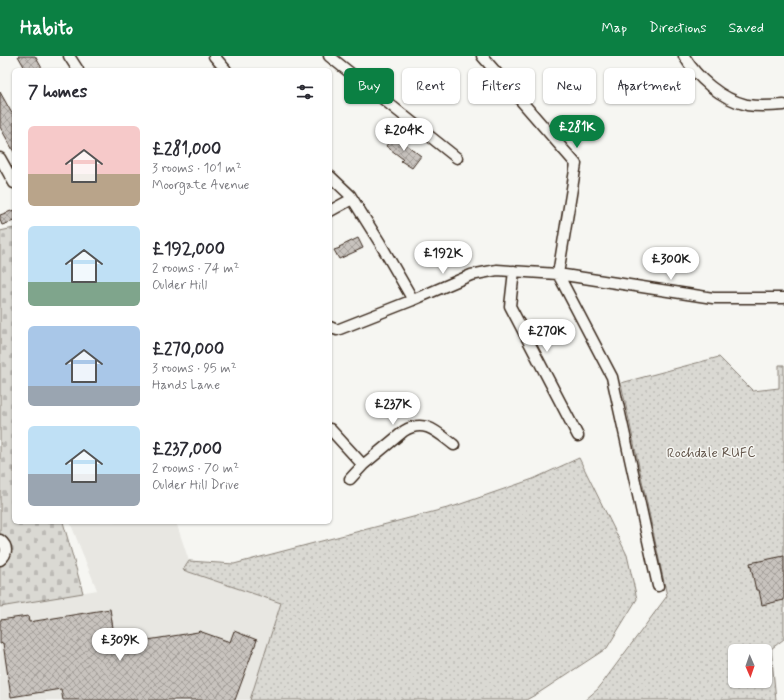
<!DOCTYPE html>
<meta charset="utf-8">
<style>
:root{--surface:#fff;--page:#f2f2f3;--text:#2b2b33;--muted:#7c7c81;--accent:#0b8043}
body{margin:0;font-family:Mynerve,sans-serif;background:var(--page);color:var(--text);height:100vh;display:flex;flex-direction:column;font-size:15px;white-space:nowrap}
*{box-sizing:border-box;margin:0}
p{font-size:13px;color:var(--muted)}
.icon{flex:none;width:22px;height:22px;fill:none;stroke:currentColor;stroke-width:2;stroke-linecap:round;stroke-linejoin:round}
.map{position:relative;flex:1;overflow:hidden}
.panel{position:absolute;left:12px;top:12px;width:320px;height:456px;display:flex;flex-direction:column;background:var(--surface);border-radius:6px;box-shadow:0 1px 3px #0004}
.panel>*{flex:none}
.top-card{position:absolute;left:344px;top:12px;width:380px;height:36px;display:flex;gap:8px}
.needle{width:26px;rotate:178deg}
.tools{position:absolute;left:728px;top:588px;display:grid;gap:8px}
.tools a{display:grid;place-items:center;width:44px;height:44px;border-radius:6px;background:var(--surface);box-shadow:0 1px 3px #0004;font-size:20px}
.price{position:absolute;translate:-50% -34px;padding:0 9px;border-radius:14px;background:#fff;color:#222;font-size:13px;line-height:26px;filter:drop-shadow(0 1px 2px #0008)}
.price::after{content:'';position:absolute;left:50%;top:24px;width:12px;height:9px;margin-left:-6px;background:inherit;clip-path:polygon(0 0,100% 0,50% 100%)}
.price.selected{background:var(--accent);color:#fff}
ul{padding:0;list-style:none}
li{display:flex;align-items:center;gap:12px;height:100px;padding:0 16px}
li span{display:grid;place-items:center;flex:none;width:112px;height:80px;border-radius:6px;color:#555}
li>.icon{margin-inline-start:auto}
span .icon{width:48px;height:48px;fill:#fffc;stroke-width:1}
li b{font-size:17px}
h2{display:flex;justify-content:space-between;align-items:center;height:48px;padding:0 16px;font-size:17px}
.pill{padding:0 14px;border-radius:6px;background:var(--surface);box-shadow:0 1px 3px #0004;font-size:14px;line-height:36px}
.pill.selected{background:var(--accent);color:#fff}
header{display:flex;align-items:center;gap:24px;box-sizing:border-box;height:56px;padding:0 20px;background:var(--accent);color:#fff}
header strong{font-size:19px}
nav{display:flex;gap:22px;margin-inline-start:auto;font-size:14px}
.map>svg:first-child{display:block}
.built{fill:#e8e7e2}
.grass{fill:url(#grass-dots);stroke:#8a8278;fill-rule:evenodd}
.cemetery{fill:url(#cemetery-stones);stroke:#8a8278}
.building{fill:url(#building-cross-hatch);stroke:#3b2a1e}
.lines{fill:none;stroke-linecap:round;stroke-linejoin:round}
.minor-casing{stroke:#3b2a1e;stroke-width:13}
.minor{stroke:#f6f6f2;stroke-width:10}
.labels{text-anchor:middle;stroke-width:3;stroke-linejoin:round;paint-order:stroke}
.park-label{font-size:14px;fill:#63564b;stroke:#f6f6f2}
</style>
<header>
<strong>Habito</strong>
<nav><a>Map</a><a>Directions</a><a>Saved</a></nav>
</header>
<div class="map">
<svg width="784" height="644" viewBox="0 0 784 644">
<defs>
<pattern id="grass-dots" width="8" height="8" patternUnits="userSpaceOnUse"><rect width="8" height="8" fill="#dad9d3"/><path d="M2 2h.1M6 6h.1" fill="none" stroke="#bcbab5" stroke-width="1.8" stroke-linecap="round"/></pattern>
<pattern id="cemetery-stones" width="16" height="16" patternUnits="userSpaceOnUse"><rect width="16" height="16" fill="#dad9d3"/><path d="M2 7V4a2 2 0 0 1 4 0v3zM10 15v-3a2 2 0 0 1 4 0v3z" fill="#bcbab5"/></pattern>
<pattern id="building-cross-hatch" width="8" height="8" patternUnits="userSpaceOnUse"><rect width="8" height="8" fill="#c8c3be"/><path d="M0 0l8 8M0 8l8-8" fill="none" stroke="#a49f9a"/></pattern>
</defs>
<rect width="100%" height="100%" fill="#f6f6f2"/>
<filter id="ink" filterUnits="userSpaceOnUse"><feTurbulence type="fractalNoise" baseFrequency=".025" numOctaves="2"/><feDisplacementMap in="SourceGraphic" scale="8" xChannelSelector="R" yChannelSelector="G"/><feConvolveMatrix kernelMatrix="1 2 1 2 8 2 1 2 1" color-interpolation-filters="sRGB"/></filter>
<g filter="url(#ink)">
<!-- built -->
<path class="built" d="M70,466H176L189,505L183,514L281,547L250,644H0V551L97,534Z"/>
<!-- grass -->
<path class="grass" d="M719,301L753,335L779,332V309H784V583L771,593L776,644H585L598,633L667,540L621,327ZM735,595H765V625H735Z
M579,402L627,499L637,543L607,592L537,638L526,644H250L281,547L183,514L189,505L234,508L455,450L533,423Z"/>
<!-- cemetery -->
<path class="cemetery" d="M14,172V466H63L83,537L0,551V175Z"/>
<!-- building -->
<path class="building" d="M18,0H35L43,14H26Z
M0,36L14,61V96L0,71Z
M394,79L421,100L412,112L401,105L403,103L386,90Z
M14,154V165L2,169L0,164V159Z
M358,182L363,192L339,203L334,194L340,192L339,191Z
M784,500V544L762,549L759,534H756L750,507Z
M110,553L117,597L137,594L135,586L198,576L199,575L230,586L234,575L257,584L235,644H63L61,633L11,641L3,587L0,588V564L28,560L29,566Z"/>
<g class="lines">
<defs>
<path id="minor" d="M69,0L78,14
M214,0L226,14
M329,0L457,102
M482,0L576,108L558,218
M684,0C697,22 721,43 747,49C759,51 772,50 784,49
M0,102L14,127
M330,120L350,139L380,187L413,244
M330,155L352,143
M514,215L510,250L578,380
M558,218L612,321L658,530
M330,271L337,274L413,244L471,219L497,214L558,218L713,242H784
M330,373L363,409L404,375C425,362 438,377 454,389
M350,423L363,409
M0,484C8,490 8,498 0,504"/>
</defs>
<!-- minor casing -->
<use href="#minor" class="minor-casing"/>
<!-- minor -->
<use href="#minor" class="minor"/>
</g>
</g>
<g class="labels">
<!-- park labels -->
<g class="park-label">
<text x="711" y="401">Rochdale RUFC</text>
</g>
</g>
</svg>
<div class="tools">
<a><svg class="needle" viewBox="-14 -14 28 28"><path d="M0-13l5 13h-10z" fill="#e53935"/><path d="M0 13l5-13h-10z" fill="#7c7c81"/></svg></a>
</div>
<b class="price selected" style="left:577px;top:93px">£281K</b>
<b class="price" style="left:404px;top:96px">£204K</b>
<b class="price" style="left:443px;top:219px">£192K</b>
<b class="price" style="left:671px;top:225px">£300K</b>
<b class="price" style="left:547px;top:297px">£270K</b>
<b class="price" style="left:393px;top:370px">£237K</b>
<b class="price" style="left:120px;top:606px">£309K</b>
<div class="top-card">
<a class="pill selected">Buy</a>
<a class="pill">Rent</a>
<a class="pill">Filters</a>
<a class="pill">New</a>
<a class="pill">Apartment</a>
</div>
<section class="panel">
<h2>7 homes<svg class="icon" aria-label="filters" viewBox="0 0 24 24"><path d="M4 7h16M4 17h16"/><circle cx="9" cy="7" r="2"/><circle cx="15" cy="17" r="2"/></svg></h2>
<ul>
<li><span style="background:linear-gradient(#f6c9c9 60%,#b9a48a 0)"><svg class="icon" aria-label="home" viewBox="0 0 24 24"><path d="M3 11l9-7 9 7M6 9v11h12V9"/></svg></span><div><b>£281,000</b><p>3 rooms · 101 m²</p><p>Moorgate Avenue</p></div></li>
<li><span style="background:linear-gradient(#bfe0f5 70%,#7fa58c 0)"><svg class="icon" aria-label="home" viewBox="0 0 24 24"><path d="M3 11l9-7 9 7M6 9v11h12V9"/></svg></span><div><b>£192,000</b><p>2 rooms · 74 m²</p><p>Oulder Hill</p></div></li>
<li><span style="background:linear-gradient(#a9c7e8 75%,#9aa5b1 0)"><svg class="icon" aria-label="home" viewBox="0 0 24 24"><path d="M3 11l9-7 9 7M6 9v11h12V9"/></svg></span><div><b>£270,000</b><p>3 rooms · 95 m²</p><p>Hands Lane</p></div></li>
<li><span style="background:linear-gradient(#bfe0f5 60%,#9aa5b1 0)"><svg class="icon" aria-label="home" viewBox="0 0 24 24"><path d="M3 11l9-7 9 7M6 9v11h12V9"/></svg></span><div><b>£237,000</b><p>2 rooms · 70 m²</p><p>Oulder Hill Drive</p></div></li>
</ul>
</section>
</div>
